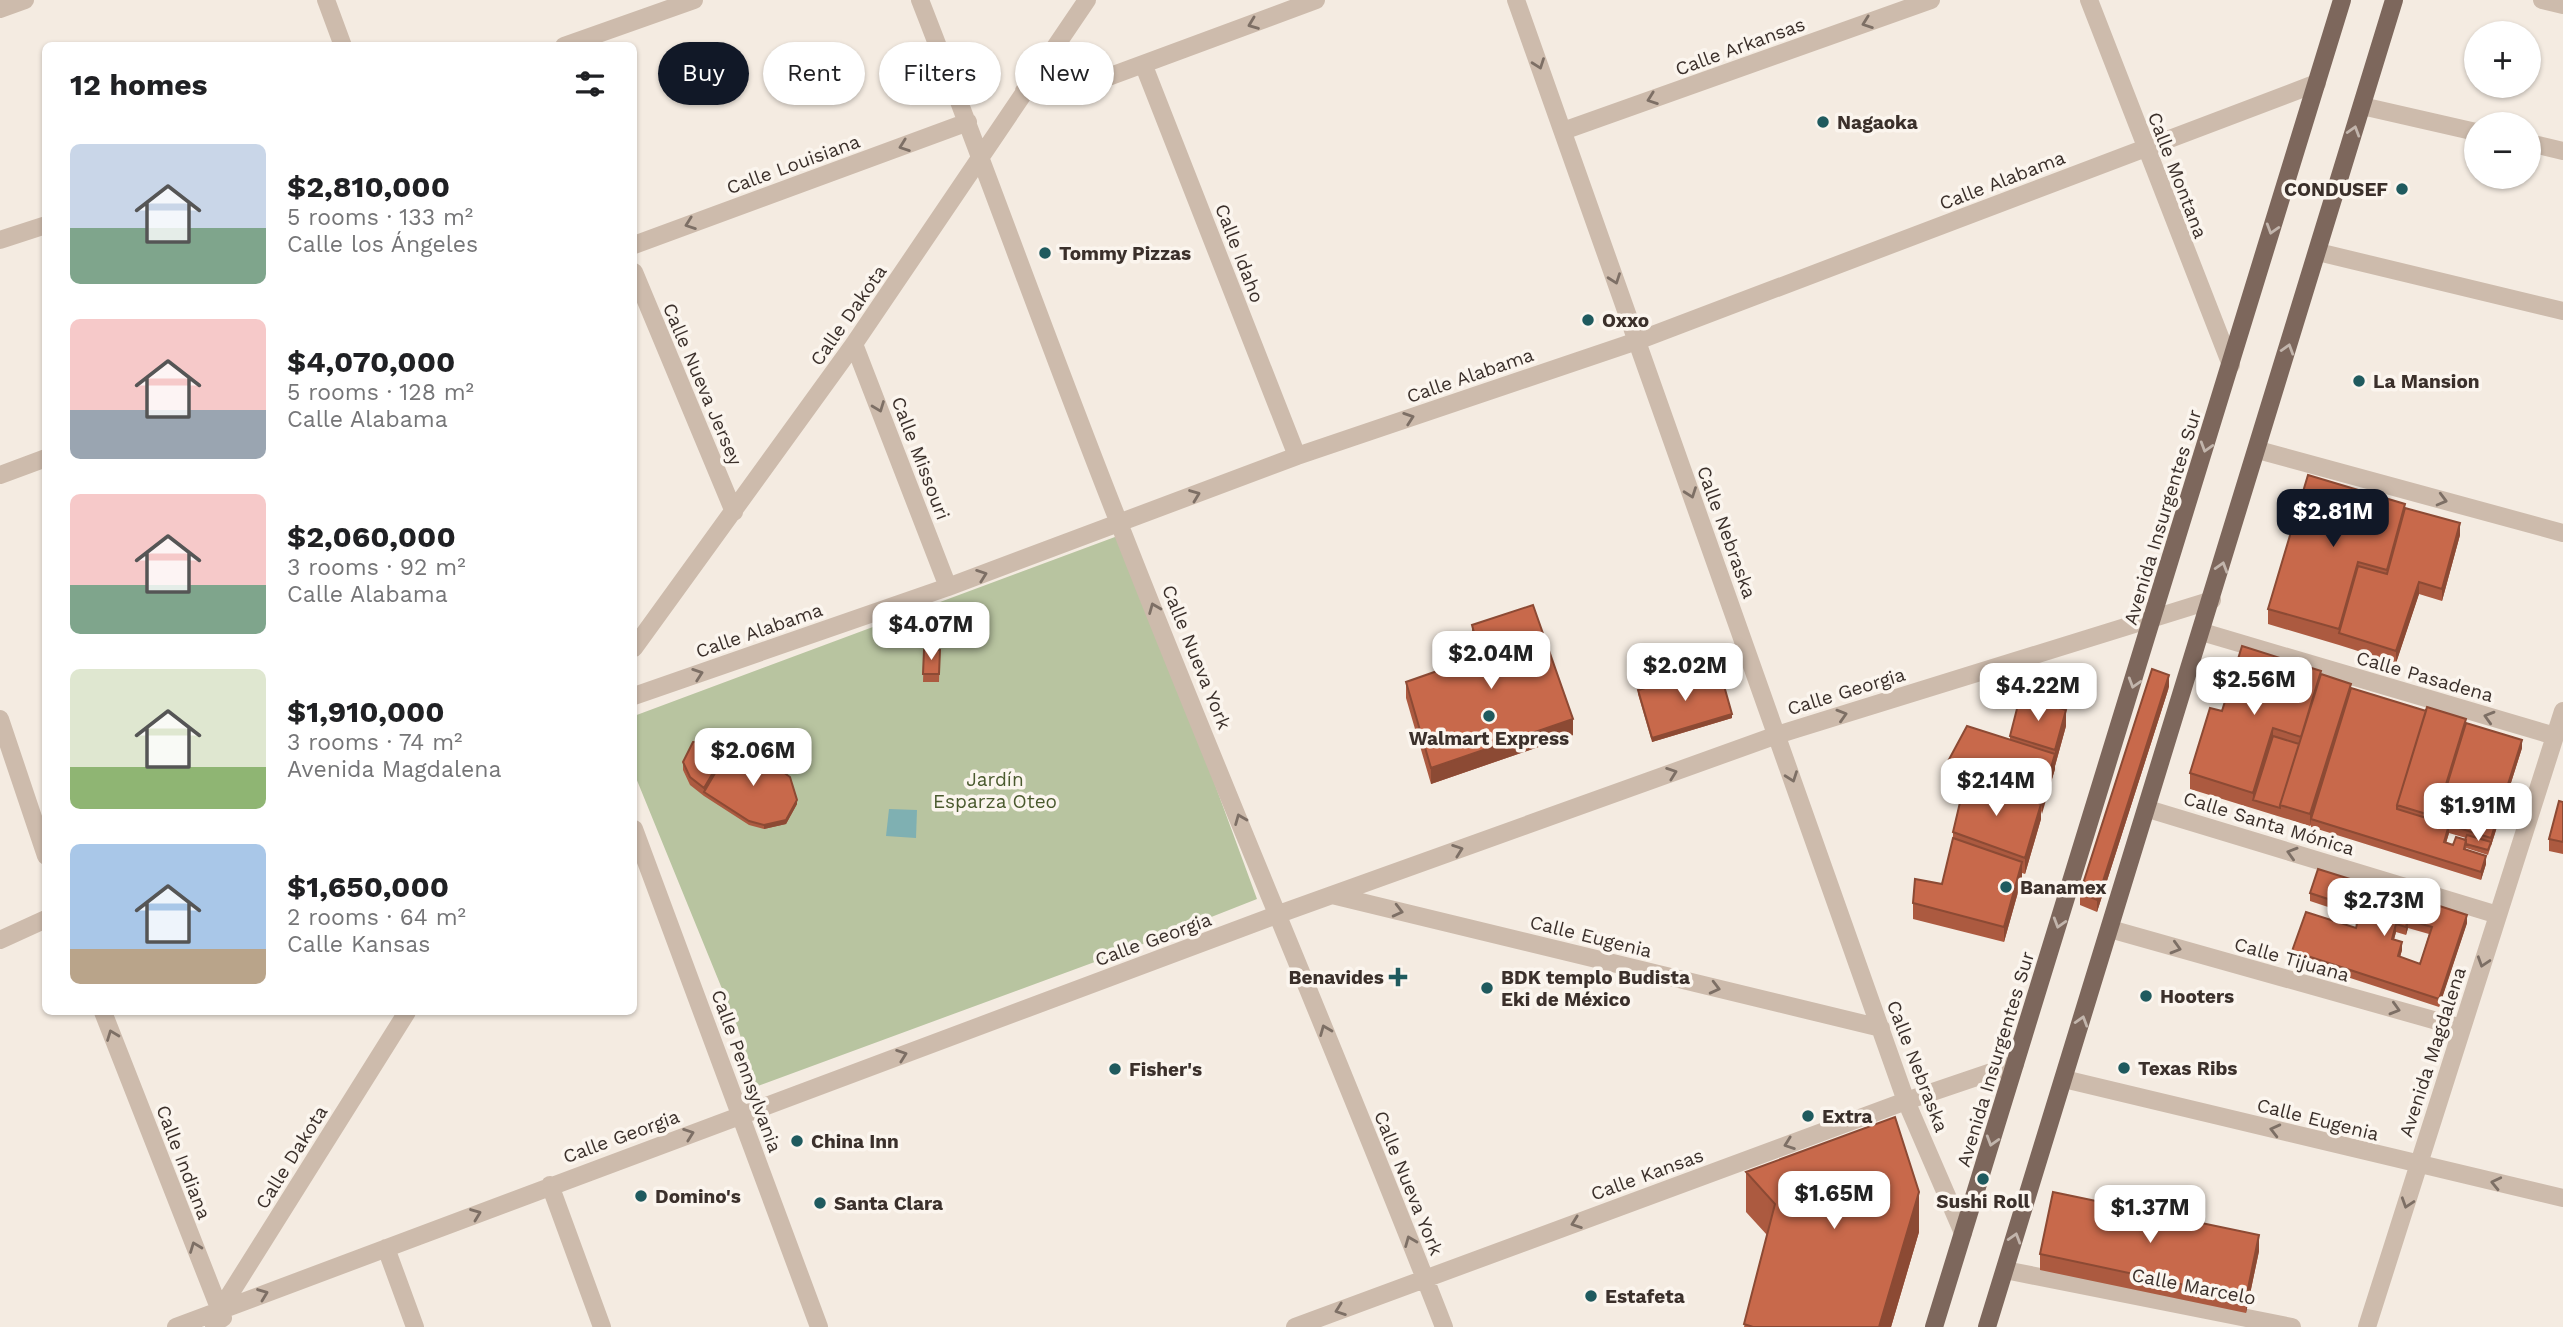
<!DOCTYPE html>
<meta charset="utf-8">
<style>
:root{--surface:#fff;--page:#f6f6f6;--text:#202124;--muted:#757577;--accent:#111827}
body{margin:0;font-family:"Work Sans",sans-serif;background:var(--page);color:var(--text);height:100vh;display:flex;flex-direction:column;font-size:26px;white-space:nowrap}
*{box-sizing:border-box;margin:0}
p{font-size:23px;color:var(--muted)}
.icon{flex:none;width:38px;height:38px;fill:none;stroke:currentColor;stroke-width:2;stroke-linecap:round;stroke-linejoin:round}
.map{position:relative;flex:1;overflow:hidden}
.sheet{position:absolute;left:42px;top:42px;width:595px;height:973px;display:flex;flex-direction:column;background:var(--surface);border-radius:10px;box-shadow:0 2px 5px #0004}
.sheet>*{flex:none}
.top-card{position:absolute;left:658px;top:42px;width:665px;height:63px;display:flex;gap:14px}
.buttons{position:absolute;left:2464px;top:21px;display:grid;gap:14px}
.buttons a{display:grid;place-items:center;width:77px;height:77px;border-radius:50%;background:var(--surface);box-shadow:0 2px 5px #0004;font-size:35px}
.price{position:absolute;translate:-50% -60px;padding:0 16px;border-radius:14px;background:#fff;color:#222;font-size:23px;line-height:46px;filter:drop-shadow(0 2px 4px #0008)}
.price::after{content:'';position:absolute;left:50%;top:42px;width:21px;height:16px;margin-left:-10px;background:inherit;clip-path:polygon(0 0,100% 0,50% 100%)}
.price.on{background:var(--accent);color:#fff}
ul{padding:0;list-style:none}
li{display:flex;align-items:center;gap:21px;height:175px;padding:0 28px}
li span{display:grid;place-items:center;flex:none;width:196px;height:140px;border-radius:10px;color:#555}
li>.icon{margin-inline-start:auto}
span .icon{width:84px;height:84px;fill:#fffc;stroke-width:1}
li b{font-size:30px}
h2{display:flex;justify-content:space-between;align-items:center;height:84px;padding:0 28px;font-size:30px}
.chip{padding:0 24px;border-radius:32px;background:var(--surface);box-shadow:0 2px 5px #0004;font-size:24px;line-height:63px}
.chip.on{background:var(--accent);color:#fff}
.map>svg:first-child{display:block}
.green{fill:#b8c4a0}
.water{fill:#7fb0b2}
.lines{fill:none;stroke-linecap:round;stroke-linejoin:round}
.minor{stroke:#cdbbac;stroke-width:18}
.major{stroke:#7d675c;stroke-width:18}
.wall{fill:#ac5a40;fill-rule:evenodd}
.shaded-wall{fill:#8c4a34}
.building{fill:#c8694b;stroke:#8c4a34;stroke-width:2;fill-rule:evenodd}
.oneway{stroke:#7d6f65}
.oneway2{stroke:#c2b5ac}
.poi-dot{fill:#1f5a5e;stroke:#fbf5ee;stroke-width:2.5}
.labels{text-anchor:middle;stroke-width:7;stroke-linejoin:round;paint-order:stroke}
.street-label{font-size:19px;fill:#3b302b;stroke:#fbf5ee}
.poi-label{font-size:19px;font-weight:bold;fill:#3b302b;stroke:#fbf5ee;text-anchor:start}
.park-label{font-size:19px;fill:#4a5a2e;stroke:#fbf5ee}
</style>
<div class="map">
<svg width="2563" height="1327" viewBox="0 0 2563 1327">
<rect width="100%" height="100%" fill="#f4ebe1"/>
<!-- green -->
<path class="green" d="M1123,534L1257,899L1130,949L755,1087L738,1028L634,773V716Z"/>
<!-- water -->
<path class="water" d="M889,809L917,810L916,838L886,836Z"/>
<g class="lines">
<!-- minor -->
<path class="minor" d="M326,0L343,46
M920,0C988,174 1050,349 1119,523C1224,792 1339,1057 1444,1327
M1516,0L1906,1101L1963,1233
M2089,0L2231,365
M2542,0L2563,5
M0,9L25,0
M564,46L694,0
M1144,66L1297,456
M1024,91L1074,86L1100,80L1316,0
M2362,106L2476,132
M1563,131L1931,0
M2529,143L2563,151
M0,240L46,225
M634,245L968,122
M2318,252L2563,311
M634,272L734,512
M854,344L948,587
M2258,450L2563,533
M0,475L46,458
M2202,632L2555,736
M634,648L854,344L1087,0
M634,696L948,587L1297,456L1637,341L2317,83
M0,719L46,856
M2148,809L2498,915
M634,829L819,1327
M1332,895L1881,1028
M2110,929L2462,1028
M0,940L46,919
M103,1012L223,1318
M2064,1079L2563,1198
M550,1185L602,1327
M386,1248L415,1327
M2005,1270L2292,1327
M176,1327L1279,914L1777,735L2212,600
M214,1327L220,1310L407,1012
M1295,1327L1906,1101L2015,1064
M2367,1327L2563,711"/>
<!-- major -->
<path class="major" d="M1934,1327L2342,0
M1987,1327L2394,0"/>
</g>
<!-- wall -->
<path class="wall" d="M2405,508L2460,535L2442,601L2419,594L2396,663L2339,645L2268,624V609Z
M1472,625L1573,735L1431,784L1406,698V682L1476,657L1472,640Z
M924,650H940L939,682H923Z
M2321,674L2351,688L2466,723L2522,748L2488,855L2466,848V849L2486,864L2481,880L2311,827V825L2310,826L2190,789V773L2222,711ZM2449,833L2466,838L2465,840L2453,845L2446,843Z
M2169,687L2097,912L2080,905V893Z
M1638,690L1732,718L1652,742L1638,694Z
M2066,726L2055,766V769L2041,814V819L2025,874L2022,873V878L2004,942L1913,919V903L1942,884L1953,838V832L1963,787L1946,781V765L2010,740V736Z
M731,746L797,804L786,824L764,829L749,825L704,796L690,785L683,770V762Z
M2563,802V854L2549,851V839Z
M2310,893L2369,894L2374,904L2371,916L2381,920L2406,904L2402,914L2409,916L2467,923L2439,1007L2292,959V951L2356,928L2357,925L2355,924V916L2359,904L2353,902L2349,914L2310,901ZM2408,928L2429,934L2420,964L2400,957L2402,950L2394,939L2396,932L2406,935Z
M1746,1172L1919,1232L1891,1327H1744L1767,1235L1746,1212Z
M2259,1251L2246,1313L2040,1270V1254Z"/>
<!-- shaded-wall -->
<path class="shaded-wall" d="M2460,523V535L2442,601V589Z
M2419,582V594L2396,663V651Z
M2169,675V687L2097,912V900Z
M2351,684V696L2311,819L2310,826V814Z
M2066,710V726L2055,766V769L2042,814V798L2055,754V750Z
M1732,714V718L1652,742V738Z
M1573,719V735L1431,784V768Z
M2273,728V744L2253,800V793Z
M2522,740V748L2491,846V838Z
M731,742V750L704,792V788Z
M797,800V804L786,824L764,829V825Z
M2041,804V819L2025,874V858Z
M2449,825V833L2444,850V842Z
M2486,856V864L2481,880V872Z
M2022,862V878L2004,942V927Z
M2353,893V902L2349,914V906Z
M2374,896V904L2368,924V916Z
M2406,896V904L2400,922V914Z
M2467,915V923L2439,1007V999Z
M2408,920V928L2406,935V927Z
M2396,924V932L2392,947V939Z
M2402,942V950L2398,964V956Z
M1919,1192V1232L1891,1327H1879Z
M2259,1235V1251L2246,1313V1298Z"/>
<!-- building -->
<path class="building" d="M2308,475L2405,504L2387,570L2358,562L2339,629L2268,609Z
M2405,508L2460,523L2442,589L2419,582L2396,651L2339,633L2358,566L2387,574Z
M1533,605L1573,719L1431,768L1406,682L1480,656L1472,625Z
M2242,646L2321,671L2301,737L2273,728L2253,793L2190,773L2210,708L2222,711Z
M924,650H940L939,674H923Z
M1719,668L1732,714L1652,738L1638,690Z
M2152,669L2169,675L2097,900L2080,893Z
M2321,674L2351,684L2310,814L2280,805Z
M2351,688L2426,711L2397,805V809L2436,821L2466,723L2522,740L2491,838L2449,825L2444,842L2453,845L2456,837L2466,840L2464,849L2486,856L2481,872L2311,819Z
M2020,697L2066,710L2055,750L2010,736Z
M2427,707L2466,719L2436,817L2397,805Z
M1967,726L2055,754L2042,798L1946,765Z
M716,731L731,742L704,788L690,777L683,762L693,742H704Z
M2273,736L2299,744L2280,805V808L2253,800Z
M731,746L768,761L790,777L797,800L786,820L764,825L749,821L704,792Z
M1966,777L2041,804L2025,858L1953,832Z
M2559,801L2563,802V842L2549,839Z
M2467,835L2491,842L2488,850L2466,844V840H2465Z
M1953,838L2022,862L2004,927L1913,903L1915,879L1942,884Z
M2318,869L2369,885L2366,893L2374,896L2368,916L2381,920L2391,891L2406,896L2400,914L2409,916L2415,898L2467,915L2439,999L2292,951L2306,912L2356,928L2358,920L2359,917L2355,916L2361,896L2353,893L2349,906L2310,893ZM2408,920L2432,927L2420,964L2398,956L2402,942L2392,939L2396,924L2406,927Z
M1895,1117L1919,1192L1879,1327H1753L1744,1324L1775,1204L1746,1172Z
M2053,1192L2259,1235L2246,1298L2040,1254Z"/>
<!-- one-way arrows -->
<defs><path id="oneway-chevron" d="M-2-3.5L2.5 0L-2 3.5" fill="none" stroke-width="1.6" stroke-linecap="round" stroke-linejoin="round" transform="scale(1.75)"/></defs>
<g class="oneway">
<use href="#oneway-chevron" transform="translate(1867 23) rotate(160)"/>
<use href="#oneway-chevron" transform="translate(1253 24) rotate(159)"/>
<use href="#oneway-chevron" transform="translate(1539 64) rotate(70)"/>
<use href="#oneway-chevron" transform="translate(1652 99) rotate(160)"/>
<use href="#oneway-chevron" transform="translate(904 146) rotate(160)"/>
<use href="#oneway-chevron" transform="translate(690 224) rotate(160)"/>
<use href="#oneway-chevron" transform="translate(1615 279) rotate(70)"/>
<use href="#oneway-chevron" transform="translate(879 407) rotate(69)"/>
<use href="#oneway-chevron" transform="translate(1409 418) rotate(-19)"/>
<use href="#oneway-chevron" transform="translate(1691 493) rotate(70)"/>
<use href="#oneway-chevron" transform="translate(1195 495) rotate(-21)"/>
<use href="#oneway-chevron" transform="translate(2442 500) rotate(15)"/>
<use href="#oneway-chevron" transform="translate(982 575) rotate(-20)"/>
<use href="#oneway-chevron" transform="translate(1154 608) rotate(-112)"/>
<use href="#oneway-chevron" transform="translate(698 674) rotate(-19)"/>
<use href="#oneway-chevron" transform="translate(1842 715) rotate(-17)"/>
<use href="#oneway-chevron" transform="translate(2489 717) rotate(-164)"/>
<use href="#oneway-chevron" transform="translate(1672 773) rotate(-20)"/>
<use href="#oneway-chevron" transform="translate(1792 777) rotate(70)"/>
<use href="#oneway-chevron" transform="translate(1240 819) rotate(-112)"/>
<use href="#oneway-chevron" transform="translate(1458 850) rotate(-20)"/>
<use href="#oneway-chevron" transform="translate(2292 853) rotate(-163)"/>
<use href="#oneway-chevron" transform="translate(1398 911) rotate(14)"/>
<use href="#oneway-chevron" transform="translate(2176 948) rotate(16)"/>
<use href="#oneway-chevron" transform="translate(2483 962) rotate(108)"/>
<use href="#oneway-chevron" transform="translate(1715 988) rotate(14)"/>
<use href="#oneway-chevron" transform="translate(2395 1009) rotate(16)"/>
<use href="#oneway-chevron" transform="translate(1325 1030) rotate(-112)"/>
<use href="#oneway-chevron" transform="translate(112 1035) rotate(-111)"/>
<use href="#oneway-chevron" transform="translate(902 1055) rotate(-20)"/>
<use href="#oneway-chevron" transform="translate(2275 1130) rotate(-166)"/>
<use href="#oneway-chevron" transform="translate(689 1134) rotate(-20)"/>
<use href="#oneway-chevron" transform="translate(1789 1144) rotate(160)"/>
<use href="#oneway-chevron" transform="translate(2496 1183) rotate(-167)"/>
<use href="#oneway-chevron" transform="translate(2407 1203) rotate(108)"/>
<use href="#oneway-chevron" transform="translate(476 1214) rotate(-21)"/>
<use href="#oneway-chevron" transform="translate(1576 1223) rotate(160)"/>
<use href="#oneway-chevron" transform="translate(1410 1241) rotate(-112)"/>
<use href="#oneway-chevron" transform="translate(195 1247) rotate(-111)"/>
<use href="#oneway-chevron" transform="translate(263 1294) rotate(-21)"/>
<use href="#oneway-chevron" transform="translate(1340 1310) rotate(160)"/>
</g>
<g class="oneway2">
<use href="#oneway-chevron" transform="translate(2354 131) rotate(-73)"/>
<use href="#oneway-chevron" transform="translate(2272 229) rotate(107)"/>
<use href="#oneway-chevron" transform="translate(2288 349) rotate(-73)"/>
<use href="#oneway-chevron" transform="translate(2206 447) rotate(107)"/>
<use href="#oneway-chevron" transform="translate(2222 567) rotate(-73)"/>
<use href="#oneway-chevron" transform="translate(2134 683) rotate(107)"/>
<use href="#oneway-chevron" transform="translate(2059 923) rotate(107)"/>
<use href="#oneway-chevron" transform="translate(2082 1021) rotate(-73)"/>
<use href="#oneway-chevron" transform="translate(1992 1141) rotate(107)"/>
<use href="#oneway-chevron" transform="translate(2015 1238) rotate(-73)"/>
</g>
<!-- markers -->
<g class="poi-dot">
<circle cx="1823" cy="122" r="7"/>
<circle cx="2402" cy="189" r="7"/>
<circle cx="1045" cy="253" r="7"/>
<circle cx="1588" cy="320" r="7"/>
<circle cx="2359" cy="381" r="7"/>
<circle cx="1489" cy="716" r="7"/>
<circle cx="2006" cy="887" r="7"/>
<path d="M1394.5 966.5h7v7h7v7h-7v7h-7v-7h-7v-7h7z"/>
<circle cx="1487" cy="988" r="7"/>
<circle cx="2146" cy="996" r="7"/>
<circle cx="2124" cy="1068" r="7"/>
<circle cx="1115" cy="1069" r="7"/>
<circle cx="1808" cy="1116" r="7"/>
<circle cx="797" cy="1141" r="7"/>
<circle cx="1983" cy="1179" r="7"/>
<circle cx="641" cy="1196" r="7"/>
<circle cx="820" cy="1203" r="7"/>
<circle cx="1591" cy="1296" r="7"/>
</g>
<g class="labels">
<!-- street labels -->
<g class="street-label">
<text transform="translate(1740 46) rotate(-20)" y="7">Calle Arkansas</text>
<text transform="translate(793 164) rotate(-20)" y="7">Calle Louisiana</text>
<text transform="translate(2178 175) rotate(69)" y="7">Calle Montana</text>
<text transform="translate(2002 180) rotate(-21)" y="7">Calle Alabama</text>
<text transform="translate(1240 253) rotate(69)" y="7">Calle Idaho</text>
<text transform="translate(848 315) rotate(-55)" y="7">Calle Dakota</text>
<text transform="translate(1470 375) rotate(-19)" y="7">Calle Alabama</text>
<text transform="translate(703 384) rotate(67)" y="7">Calle Nueva Jersey</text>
<text transform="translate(921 458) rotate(69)" y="7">Calle Missouri</text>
<text transform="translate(2162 517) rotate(-73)" y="7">Avenida Insurgentes Sur</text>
<text transform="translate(1727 532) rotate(70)" y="7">Calle Nebraska</text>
<text transform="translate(759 630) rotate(-19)" y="7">Calle Alabama</text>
<text transform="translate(1197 657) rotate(68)" y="7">Calle Nueva York</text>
<text transform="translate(2425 676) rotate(16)" y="7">Calle Pasadena</text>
<text transform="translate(1846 691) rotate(-17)" y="7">Calle Georgia</text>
<text transform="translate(2269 823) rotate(17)" y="7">Calle Santa Mónica</text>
<text transform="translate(1591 936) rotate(14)" y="7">Calle Eugenia</text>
<text transform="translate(1153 939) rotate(-20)" y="7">Calle Georgia</text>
<text transform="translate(2292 959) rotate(16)" y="7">Calle Tijuana</text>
<text transform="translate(2432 1052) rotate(-72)" y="7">Avenida Magdalena</text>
<text transform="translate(1995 1059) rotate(-73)" y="7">Avenida Insurgentes Sur</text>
<text transform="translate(1918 1066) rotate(69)" y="7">Calle Nebraska</text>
<text transform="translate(747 1071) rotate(70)" y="7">Calle Pennsylvania</text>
<text transform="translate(2318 1119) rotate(14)" y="7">Calle Eugenia</text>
<text transform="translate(621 1136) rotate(-20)" y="7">Calle Georgia</text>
<text transform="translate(291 1157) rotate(-58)" y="7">Calle Dakota</text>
<text transform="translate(184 1162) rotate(69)" y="7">Calle Indiana</text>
<text transform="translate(1647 1174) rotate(-20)" y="7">Calle Kansas</text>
<text transform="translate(1409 1183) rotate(68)" y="7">Calle Nueva York</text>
<text transform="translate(2194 1286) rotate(11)" y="7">Calle Marcelo</text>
</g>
<!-- poi labels -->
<g class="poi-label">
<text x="1837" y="129">Nagaoka</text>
<text x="2388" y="196" text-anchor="end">CONDUSEF</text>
<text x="1059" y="260">Tommy Pizzas</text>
<text x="1602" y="327">Oxxo</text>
<text x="2373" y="388">La Mansion</text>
<text x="1489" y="745" text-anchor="middle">Walmart Express</text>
<text x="2020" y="894">Banamex</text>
<text x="1384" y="984" text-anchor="end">Benavides</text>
<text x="1501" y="984">BDK templo Budista<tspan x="1501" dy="22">Eki de México</tspan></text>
<text x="2160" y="1003">Hooters</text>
<text x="2138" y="1075">Texas Ribs</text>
<text x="1129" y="1076">Fisher's</text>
<text x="1822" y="1123">Extra</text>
<text x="811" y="1148">China Inn</text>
<text x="655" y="1203">Domino's</text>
<text x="1983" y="1208" text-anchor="middle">Sushi Roll</text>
<text x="834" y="1210">Santa Clara</text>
<text x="1605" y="1303">Estafeta</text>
</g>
<!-- park labels -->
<g class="park-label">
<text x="995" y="786">Jardín<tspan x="995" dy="22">Esparza Oteo</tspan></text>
</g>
</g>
</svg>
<div class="buttons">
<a>+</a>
<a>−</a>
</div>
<b class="price on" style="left:2333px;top:549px">$2.81M</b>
<b class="price" style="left:931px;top:662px">$4.07M</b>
<b class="price" style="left:1491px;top:691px">$2.04M</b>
<b class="price" style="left:1685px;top:703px">$2.02M</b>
<b class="price" style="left:2254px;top:717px">$2.56M</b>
<b class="price" style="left:2038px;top:723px">$4.22M</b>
<b class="price" style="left:753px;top:788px">$2.06M</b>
<b class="price" style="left:1996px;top:818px">$2.14M</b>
<b class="price" style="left:2478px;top:843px">$1.91M</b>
<b class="price" style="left:2384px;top:938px">$2.73M</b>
<b class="price" style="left:1834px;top:1231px">$1.65M</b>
<b class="price" style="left:2150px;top:1245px">$1.37M</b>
<div class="top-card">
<a class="chip on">Buy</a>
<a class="chip">Rent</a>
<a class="chip">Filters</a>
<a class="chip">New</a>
</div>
<section class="sheet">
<h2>12 homes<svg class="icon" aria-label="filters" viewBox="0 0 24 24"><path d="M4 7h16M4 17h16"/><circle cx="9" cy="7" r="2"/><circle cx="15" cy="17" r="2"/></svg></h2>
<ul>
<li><span style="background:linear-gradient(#c9d6e8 60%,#7fa58c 0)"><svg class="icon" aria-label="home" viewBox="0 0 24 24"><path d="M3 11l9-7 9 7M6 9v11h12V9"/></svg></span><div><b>$2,810,000</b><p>5 rooms · 133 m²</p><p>Calle los Ángeles</p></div></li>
<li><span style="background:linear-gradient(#f6c9c9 65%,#9aa5b1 0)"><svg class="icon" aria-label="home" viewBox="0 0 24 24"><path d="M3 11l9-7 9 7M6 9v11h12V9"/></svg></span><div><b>$4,070,000</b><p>5 rooms · 128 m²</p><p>Calle Alabama</p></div></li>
<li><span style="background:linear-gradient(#f6c9c9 65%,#7fa58c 0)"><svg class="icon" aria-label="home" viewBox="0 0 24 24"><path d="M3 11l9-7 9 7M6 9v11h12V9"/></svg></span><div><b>$2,060,000</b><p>3 rooms · 92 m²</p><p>Calle Alabama</p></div></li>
<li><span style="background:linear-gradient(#dfe7d0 70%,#8fb573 0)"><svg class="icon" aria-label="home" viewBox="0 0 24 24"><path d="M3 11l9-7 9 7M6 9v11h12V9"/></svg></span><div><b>$1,910,000</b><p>3 rooms · 74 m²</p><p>Avenida Magdalena</p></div></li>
<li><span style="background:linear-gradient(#a9c7e8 75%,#b9a48a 0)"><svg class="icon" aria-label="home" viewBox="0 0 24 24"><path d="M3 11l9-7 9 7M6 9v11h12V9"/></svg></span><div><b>$1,650,000</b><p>2 rooms · 64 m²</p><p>Calle Kansas</p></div></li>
</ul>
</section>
</div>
